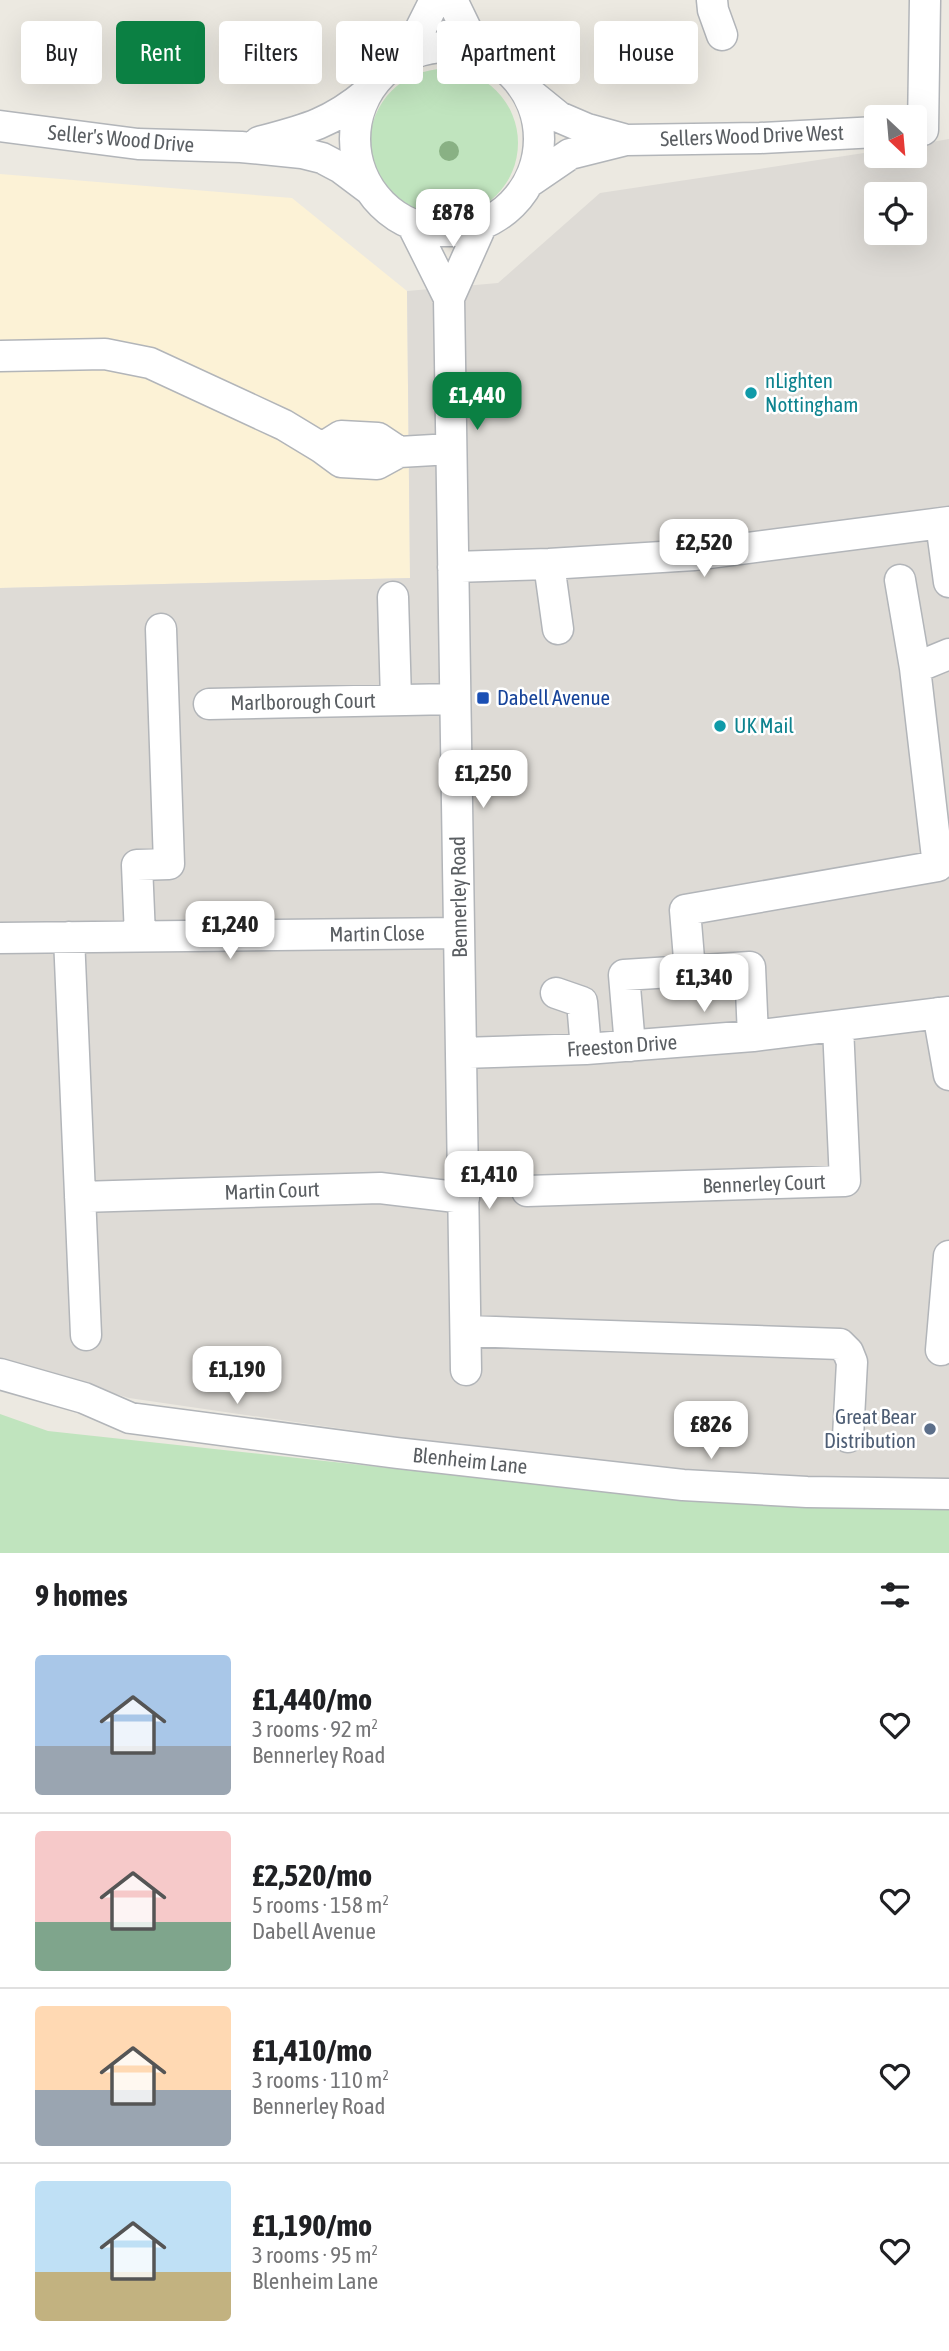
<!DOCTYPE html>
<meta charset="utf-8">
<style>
:root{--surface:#fff;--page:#f6f6f6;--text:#202124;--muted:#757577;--line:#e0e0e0;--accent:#0b8043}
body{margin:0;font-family:"Asap Condensed",sans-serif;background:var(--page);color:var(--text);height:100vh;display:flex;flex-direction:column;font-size:26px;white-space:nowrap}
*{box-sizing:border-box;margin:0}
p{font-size:23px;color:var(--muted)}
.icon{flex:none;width:38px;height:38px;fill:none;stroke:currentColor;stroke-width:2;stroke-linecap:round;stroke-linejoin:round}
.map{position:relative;height:1553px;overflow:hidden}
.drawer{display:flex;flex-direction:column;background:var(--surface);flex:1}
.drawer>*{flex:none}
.top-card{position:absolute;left:21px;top:21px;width:908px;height:63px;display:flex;gap:14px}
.needle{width:46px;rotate:154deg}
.controls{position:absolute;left:864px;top:105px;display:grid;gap:14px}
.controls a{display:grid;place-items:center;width:63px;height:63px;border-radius:7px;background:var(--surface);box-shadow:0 7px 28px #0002;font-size:35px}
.price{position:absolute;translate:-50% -60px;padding:0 16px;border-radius:14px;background:#fff;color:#222;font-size:23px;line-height:46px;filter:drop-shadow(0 2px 4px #0008)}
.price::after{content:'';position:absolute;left:50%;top:42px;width:21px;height:16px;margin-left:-10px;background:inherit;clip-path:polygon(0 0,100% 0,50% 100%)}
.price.on{background:var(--accent);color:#fff}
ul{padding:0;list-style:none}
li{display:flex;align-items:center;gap:21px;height:175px;padding:0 35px}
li+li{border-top:2px solid var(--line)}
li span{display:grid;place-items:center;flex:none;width:196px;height:140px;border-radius:7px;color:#555}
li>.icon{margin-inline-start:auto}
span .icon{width:84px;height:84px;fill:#fffc;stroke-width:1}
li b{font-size:30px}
h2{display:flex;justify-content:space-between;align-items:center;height:84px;padding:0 35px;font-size:30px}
.tag{padding:0 24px;border-radius:7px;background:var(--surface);box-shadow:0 7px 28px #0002;font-size:24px;line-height:63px}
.tag.on{background:var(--accent);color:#fff}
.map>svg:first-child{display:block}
.commercial{fill:#fcf2d6}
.industrial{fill:#dedbd6;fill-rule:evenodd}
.green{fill:#c0e4be}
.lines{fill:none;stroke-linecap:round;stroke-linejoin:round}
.minor-casing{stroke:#b2b5b9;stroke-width:33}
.minor{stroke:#fff;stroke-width:30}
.tree{fill:#89b184}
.culture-dot{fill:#0f9aa8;stroke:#fff;stroke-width:2.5}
.transit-dot{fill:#1a4fb4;stroke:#fff;stroke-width:2.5}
.service-dot{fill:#5c6f8a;stroke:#fff;stroke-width:2.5}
.labels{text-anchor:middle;stroke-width:5;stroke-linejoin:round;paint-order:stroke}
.street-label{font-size:21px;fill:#5a5e62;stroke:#fff}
.culture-label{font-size:21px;fill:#0d838f;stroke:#fff;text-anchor:start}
.transit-label{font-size:21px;fill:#164399;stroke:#fff;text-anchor:start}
.service-label{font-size:21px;fill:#4e5e75;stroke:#fff;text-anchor:end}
</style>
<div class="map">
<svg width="949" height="1553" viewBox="0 0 949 1553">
<rect width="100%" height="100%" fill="#ece9e1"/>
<!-- commercial -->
<path class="commercial" d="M0,174L292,198L407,291L410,578L0,588Z"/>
<!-- industrial -->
<path class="industrial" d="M949,139V1478L712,1476L474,1448L129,1398L0,1358V588L410,578L407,291L498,283L600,193L877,151V156H915V145ZM877,194H915V233H877Z"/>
<!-- green -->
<path class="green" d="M370 143a74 74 0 1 1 148 0a74 74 0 1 1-148 0Z
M0,1414L48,1431L711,1503L949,1507V1553H0Z"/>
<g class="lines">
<defs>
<path id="minor" d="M452,0L468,33L487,56
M712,0L713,10L722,35
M355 139a92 92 0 1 1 184 0a92 92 0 1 1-184 0Z
M407,56L435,0
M527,91L559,117L587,129L623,139
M0,126L138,144L241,147L302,153L322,158L341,168L369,189
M923,130L925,0
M259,142C304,130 330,124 367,93
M529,182L570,154L626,140L760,138L877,132
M412,224L449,298
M0,356L105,354L150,363L284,425L322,448L341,462L377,464L399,452L451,449
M322,448L341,436L378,438L399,452
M941,523L949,582
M549,564L558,629
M453,567L549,564L694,555L949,522
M900,580L915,668
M393,597L396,700
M209,704L455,699
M140,936L137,865L169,864L161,629
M69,937L86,1335
M0,938L459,933
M690,971L685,910L938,866L915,668L949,654
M556,993L582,1002L586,1049
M938,1013L949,1075
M630,1046L624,975L750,967L753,1036
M461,1053L586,1049L753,1036L949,1012
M527,1191L845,1181L838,1027
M80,1197L380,1188L464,1198
M466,1331L840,1344L848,1352L852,1362L848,1437
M941,1350L949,1256
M466,1370L449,298L482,224
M0,1374L84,1398L130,1418L397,1453L683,1485L807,1492L949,1494"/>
</defs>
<!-- minor casing -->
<use href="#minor" class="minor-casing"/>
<!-- minor -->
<use href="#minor" class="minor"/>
</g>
<!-- trees -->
<circle class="tree" cx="449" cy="151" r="10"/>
<!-- markers -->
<g class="culture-dot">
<circle cx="751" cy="393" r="7"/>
<circle cx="720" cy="726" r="7"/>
</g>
<rect class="transit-dot" x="476" y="691" width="14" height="14" rx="3.5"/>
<circle class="service-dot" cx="930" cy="1429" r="7"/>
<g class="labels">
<!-- street labels -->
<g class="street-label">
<text transform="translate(752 136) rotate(-2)" y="7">Sellers Wood Drive West</text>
<text transform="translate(121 139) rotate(5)" y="7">Seller's Wood Drive</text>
<text transform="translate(303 702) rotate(-1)" y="7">Marlborough Court</text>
<text transform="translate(459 897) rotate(-91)" y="7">Bennerley Road</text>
<text transform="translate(377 934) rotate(-1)" y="7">Martin Close</text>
<text transform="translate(622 1046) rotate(-4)" y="7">Freeston Drive</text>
<text transform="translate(764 1184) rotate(-2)" y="7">Bennerley Court</text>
<text transform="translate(272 1191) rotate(-2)" y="7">Martin Court</text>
<text transform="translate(470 1461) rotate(6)" y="7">Blenheim Lane</text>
</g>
<!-- culture labels -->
<g class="culture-label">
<text x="765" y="388">nLighten<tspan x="765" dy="24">Nottingham</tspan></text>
<text x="734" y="733">UK Mail</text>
</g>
<!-- transit labels -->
<g class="transit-label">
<text x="497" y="705">Dabell Avenue</text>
</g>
<!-- service labels -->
<g class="service-label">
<text x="916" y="1424">Great Bear<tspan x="916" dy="24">Distribution</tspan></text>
</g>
</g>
</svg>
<div class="controls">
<a><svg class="needle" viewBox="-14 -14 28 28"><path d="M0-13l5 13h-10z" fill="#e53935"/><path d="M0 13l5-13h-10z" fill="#757577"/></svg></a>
<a><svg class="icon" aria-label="locate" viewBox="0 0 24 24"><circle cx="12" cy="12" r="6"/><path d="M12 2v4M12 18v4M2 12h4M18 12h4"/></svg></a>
</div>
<b class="price" style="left:453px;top:249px">£878</b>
<b class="price on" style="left:477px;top:432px">£1,440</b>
<b class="price" style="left:704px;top:579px">£2,520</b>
<b class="price" style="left:483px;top:810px">£1,250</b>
<b class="price" style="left:230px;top:961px">£1,240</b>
<b class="price" style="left:704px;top:1014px">£1,340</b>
<b class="price" style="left:489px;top:1211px">£1,410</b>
<b class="price" style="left:237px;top:1406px">£1,190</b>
<b class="price" style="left:711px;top:1461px">£826</b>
<div class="top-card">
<a class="tag">Buy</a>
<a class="tag on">Rent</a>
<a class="tag">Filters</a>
<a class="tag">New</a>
<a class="tag">Apartment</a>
<a class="tag">House</a>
</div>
</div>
<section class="drawer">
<h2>9 homes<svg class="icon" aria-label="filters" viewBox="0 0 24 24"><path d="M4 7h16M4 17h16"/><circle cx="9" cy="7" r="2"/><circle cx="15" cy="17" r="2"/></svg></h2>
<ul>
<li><span style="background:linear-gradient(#a9c7e8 65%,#9aa5b1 0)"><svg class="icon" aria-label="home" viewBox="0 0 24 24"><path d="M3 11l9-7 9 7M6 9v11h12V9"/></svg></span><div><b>£1,440/mo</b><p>3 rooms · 92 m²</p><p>Bennerley Road</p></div><svg class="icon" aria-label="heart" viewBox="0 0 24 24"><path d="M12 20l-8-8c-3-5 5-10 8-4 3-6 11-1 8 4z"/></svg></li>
<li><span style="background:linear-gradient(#f6c9c9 65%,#7fa58c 0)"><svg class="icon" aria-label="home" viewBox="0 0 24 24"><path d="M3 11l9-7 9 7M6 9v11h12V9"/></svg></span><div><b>£2,520/mo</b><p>5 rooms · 158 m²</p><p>Dabell Avenue</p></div><svg class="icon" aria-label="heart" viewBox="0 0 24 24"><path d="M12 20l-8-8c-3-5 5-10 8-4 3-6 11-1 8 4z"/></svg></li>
<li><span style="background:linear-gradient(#ffd9b3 60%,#9aa5b1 0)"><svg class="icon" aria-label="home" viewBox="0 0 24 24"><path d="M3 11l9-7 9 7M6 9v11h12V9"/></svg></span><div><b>£1,410/mo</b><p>3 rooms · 110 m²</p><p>Bennerley Road</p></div><svg class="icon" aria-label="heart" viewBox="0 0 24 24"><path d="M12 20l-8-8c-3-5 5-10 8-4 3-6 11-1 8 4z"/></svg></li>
<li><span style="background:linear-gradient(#bfe0f5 65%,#c2b280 0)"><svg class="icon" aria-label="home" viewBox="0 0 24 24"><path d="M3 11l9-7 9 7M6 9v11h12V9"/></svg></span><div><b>£1,190/mo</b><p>3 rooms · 95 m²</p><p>Blenheim Lane</p></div><svg class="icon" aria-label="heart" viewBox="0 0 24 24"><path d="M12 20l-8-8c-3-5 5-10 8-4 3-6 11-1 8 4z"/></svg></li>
</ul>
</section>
